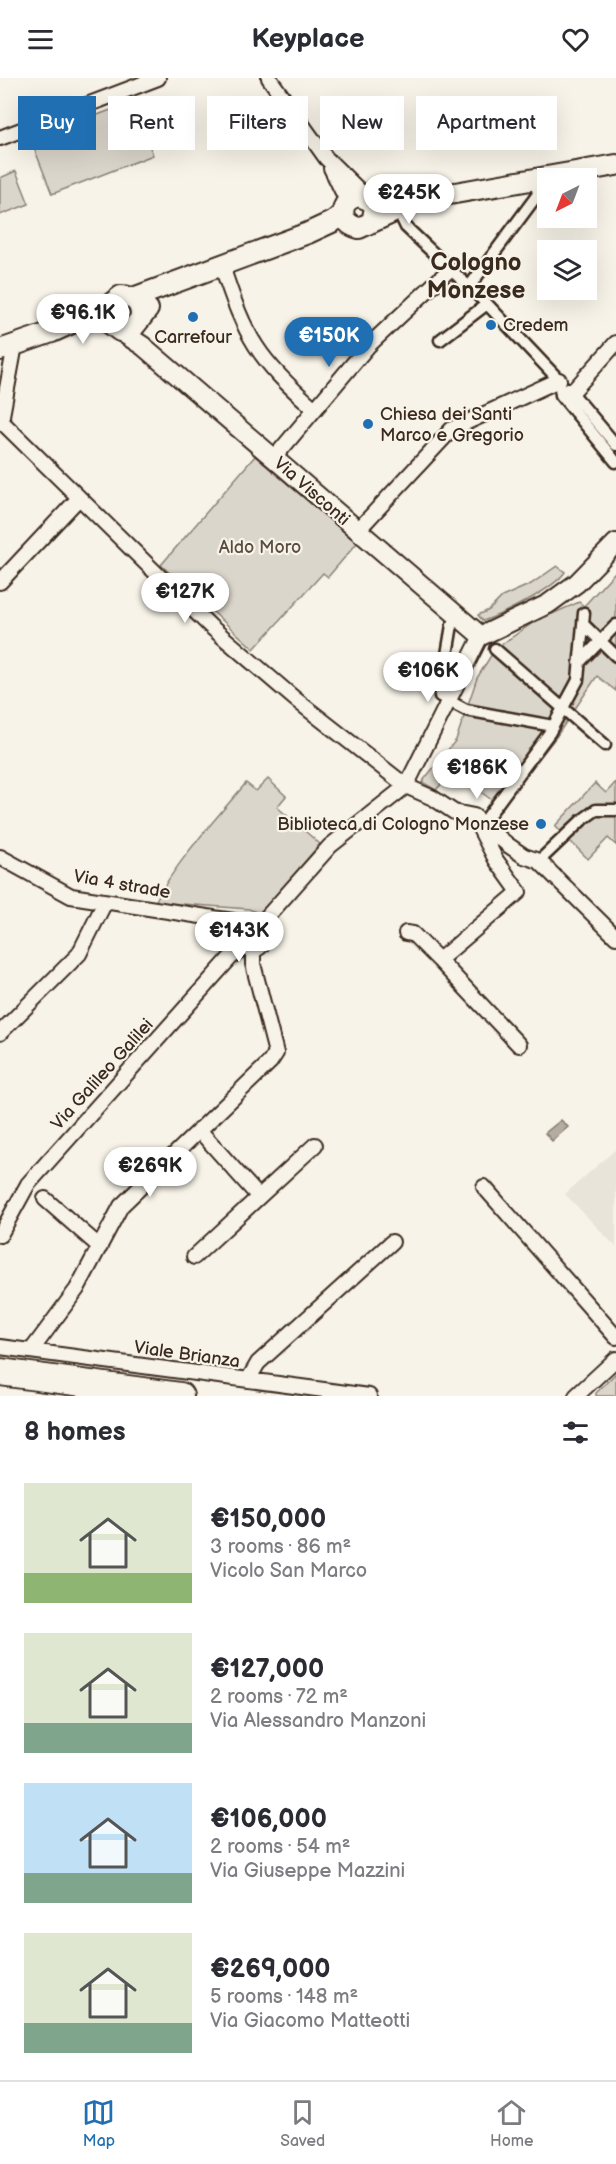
<!DOCTYPE html>
<meta charset="utf-8">
<style>
:root{--surface:#fff;--page:#f2f2f3;--text:#2b2b33;--muted:#7c7c81;--line:#e1e1e2;--accent:#1f6fb2}
body{margin:0;font-family:"Balsamiq Sans",sans-serif;background:var(--page);color:var(--text);height:100vh;display:flex;flex-direction:column;font-size:22px;white-space:nowrap}
*{box-sizing:border-box;margin:0}
p{font-size:20px;color:var(--muted)}
.icon{flex:none;width:33px;height:33px;fill:none;stroke:currentColor;stroke-width:2;stroke-linecap:round;stroke-linejoin:round}
.map{position:relative;height:1318px;overflow:hidden}
.sheet{display:flex;flex-direction:column;background:var(--surface);flex:1}
.sheet>*{flex:none}
.guide{position:absolute;left:18px;top:18px;width:580px;height:54px;display:flex;gap:12px}
.needle{width:39px;rotate:222deg}
.controls{position:absolute;left:537px;top:90px;display:grid;gap:12px}
.controls a{display:grid;place-items:center;width:60px;height:60px;border-radius:0px;background:var(--surface);box-shadow:0 6px 24px #0002;font-size:30px}
.price{position:absolute;translate:-50% -51px;padding:0 14px;border-radius:21px;background:#fff;color:#222;font-size:20px;line-height:39px;filter:drop-shadow(0 2px 3px #0008)}
.price::after{content:'';position:absolute;left:50%;top:36px;width:18px;height:14px;margin-left:-9px;background:inherit;clip-path:polygon(0 0,100% 0,50% 100%)}
.price.current{background:var(--accent);color:#fff}
ul{padding:0;list-style:none}
li{display:flex;align-items:center;gap:18px;height:150px;padding:0 24px}
li span{display:grid;place-items:center;flex:none;width:168px;height:120px;border-radius:0px;color:#555}
li>.icon{margin-inline-start:auto}
span .icon{width:72px;height:72px;fill:#fffc;stroke-width:1}
li b{font-size:26px}
h2{display:flex;justify-content:space-between;align-items:center;height:72px;padding:0 24px;font-size:26px}
.pill{padding:0 21px;border-radius:0px;background:var(--surface);box-shadow:0 6px 24px #0002;font-size:21px;line-height:54px}
.pill.current{background:var(--accent);color:#fff}
header{display:flex;justify-content:space-between;align-items:center;height:78px;padding:0 24px;background:var(--surface);font-size:27px;font-weight:700}
.dock{display:flex;justify-content:space-around;align-items:center;height:84px;border-top:2px solid var(--line);background:var(--surface);font-size:16px;color:var(--muted)}
.dock a{display:grid;justify-items:center;gap:3px}
.dock .current{color:var(--accent)}
.map>svg:first-child{display:block}
.built{fill:#e9e4d9}
.green{fill:#dbd6cb;stroke:#8b8074;stroke-width:1.5}
.water{fill:#b4aca0;stroke:#84786c;stroke-width:1.5}
.lines{fill:none;stroke-linecap:round;stroke-linejoin:round}
.pedestrian-casing{stroke:#3b2a1e;stroke-width:15}
.minor-casing{stroke:#3b2a1e;stroke-width:18}
.tertiary-casing{stroke:#3b2a1e;stroke-width:22}
.secondary-casing{stroke:#3b2a1e;stroke-width:24}
.motorway-casing{stroke:#3b2a1e;stroke-width:30}
.pedestrian{stroke:#f7f3e8;stroke-width:10}
.minor{stroke:#f7f3e8;stroke-width:14}
.tertiary{stroke:#f7f3e8;stroke-width:18}
.secondary{stroke:#f7f3e8;stroke-width:20}
.motorway{stroke:#f7f3e8;stroke-width:26}
.poi-dot{fill:#1f6fb2;stroke:#f7f3e8;stroke-width:2}
.labels{text-anchor:middle;stroke-width:4.5;stroke-linejoin:round;paint-order:stroke}
.poi-label{font-size:18px;fill:#3b2a1e;stroke:#f7f3e8;text-anchor:start}
.street-label{font-size:18px;fill:#3b2a1e;stroke:#f7f3e8}
.park-label{font-size:18px;fill:#5b4c41;stroke:#f7f3e8}
.district-label{font-size:24px;font-weight:bold;fill:#3b2a1e;stroke:#f7f3e8}
</style>
<header><svg class="icon" aria-label="menu" viewBox="0 0 24 24"><path d="M4 6h16M4 12h16M4 18h16"/></svg>Keyplace<svg class="icon" aria-label="heart" viewBox="0 0 24 24"><path d="M12 20l-8-8c-3-5 5-10 8-4 3-6 11-1 8 4z"/></svg></header>
<div class="map">
<svg width="616" height="1318" viewBox="0 0 616 1318">
<rect width="100%" height="100%" fill="#f7f3e8"/>
<filter id="ink" filterUnits="userSpaceOnUse"><feTurbulence type="fractalNoise" baseFrequency=".0167" numOctaves="2"/><feDisplacementMap in="SourceGraphic" scale="12" xChannelSelector="R" yChannelSelector="G"/><feConvolveMatrix kernelMatrix="1 2 1 2 8 2 1 2 1" color-interpolation-filters="sRGB"/></filter>
<g filter="url(#ink)">
<!-- built -->
<path class="built" d="M616,1071V1169L565,1116Z"/>
<!-- green -->
<path class="green" d="M132,24L153,77L52,116L31,62Z
M16,93L29,126L0,137V100Z
M255,378L357,465L328,499L323,495L254,571L161,487Z
M557,488L565,494C554,511 503,536 483,543L478,537L489,532L502,519L531,506Z
M616,493V613L597,598L556,659L501,729L453,693L436,712L422,704L456,662L477,600L495,571L534,544L579,524L584,528Z
M268,701L286,718L277,729L320,766L260,836L249,831L155,824C179,780 214,743 246,705L256,713Z
M616,704V767L608,760L588,781L555,748L595,705L606,715Z
M616,1295V1318H596V1315Z"/>
<!-- water -->
<path class="water" d="M561,1042L568,1049L552,1063L545,1055Z"/>
<g class="lines">
<defs>
<path id="pedestrian" d="M398,132L406,149L487,226L559,302L561,317L616,384
M469,209L538,116L535,101
M440,262L487,226
M568,310L616,367
M583,546L616,578
M452,547L440,618L466,632L553,648
M495,571L605,667
M579,585L616,547
M483,745L550,654L578,602L584,535
M539,783L582,742L596,732H616"/>
<path id="minor" d="M269,0L326,80L366,119
M0,60L158,0
M331,90L347,123
M222,188C245,259 258,282 315,331
M573,313L616,265
M0,342L210,548L295,621L406,708L433,720L454,734L474,738L508,767L524,778L539,783L616,859
M1,343L15,267
M274,380L368,268L447,194
M358,452L452,351L559,302
M0,504L79,420
M0,779L71,818L233,843L242,853
M240 860a12 12 0 1 1 24 0a12 12 0 1 1-24 0Z
M258,849L330,768L406,708L481,558
M406,855L413,856L439,882L519,814L496,782L477,745
M439,882L519,967
M0,955L79,876L105,824
M199,1052L259,1119
M484,1109L616,1259
M45,1121L100,1169
M0,1157L28,1106L231,879L244,870
M194,1179L315,1067
M0,1269L369,1318
M31,1273L77,1211L121,1128L270,984L276,975L253,886V873
M248,1302L258,1285L392,1164
M576,1318L616,1281"/>
<path id="tertiary" d="M120,253L143,268L481,558L548,526L577,505L616,465"/>
<path id="secondary" d="M371,123H409L616,87
M372,144L375,130L371,123L359,118C338,122 338,145 359,150L407,128
M133,220L308,155L334,143L342,136
M107,229L108,244L120,253L133,250L148,231
M0,272L52,254L107,229L121,218C134,218 141,225 141,238"/>
<path id="motorway" d="M0,1294L180,1318"/>
</defs>
<!-- pedestrian casing -->
<use href="#pedestrian" class="pedestrian-casing"/>
<!-- minor casing -->
<use href="#minor" class="minor-casing"/>
<!-- tertiary casing -->
<use href="#tertiary" class="tertiary-casing"/>
<!-- secondary casing -->
<use href="#secondary" class="secondary-casing"/>
<!-- motorway casing -->
<use href="#motorway" class="motorway-casing"/>
<!-- pedestrian -->
<use href="#pedestrian" class="pedestrian"/>
<!-- minor -->
<use href="#minor" class="minor"/>
<!-- tertiary -->
<use href="#tertiary" class="tertiary"/>
<!-- secondary -->
<use href="#secondary" class="secondary"/>
<!-- motorway -->
<use href="#motorway" class="motorway"/>
</g>
</g>
<!-- markers -->
<g class="poi-dot">
<circle cx="193" cy="239" r="6"/>
<circle cx="491" cy="247" r="6"/>
<circle cx="368" cy="346" r="6"/>
<circle cx="541" cy="746" r="6"/>
</g>
<g class="labels">
<!-- poi labels -->
<g class="poi-label">
<text x="503" y="253">Credem</text>
<text x="193" y="265" text-anchor="middle">Carrefour</text>
<text x="380" y="342">Chiesa dei Santi<tspan x="380" dy="21">Marco e Gregorio</tspan></text>
<text x="529" y="752" text-anchor="end">Biblioteca di Cologno Monzese</text>
</g>
<!-- street labels -->
<g class="street-label">
<text transform="translate(312 413) rotate(41)" y="6">Via Visconti</text>
<text transform="translate(122 806) rotate(10)" y="6">Via 4 strade</text>
<text transform="translate(102 996) rotate(-48)" y="6">Via Galileo Galilei</text>
<text transform="translate(187 1276) rotate(8)" y="6">Viale Brianza</text>
</g>
<!-- park labels -->
<g class="park-label">
<text x="260" y="475">Aldo Moro</text>
</g>
<!-- district labels -->
<g class="district-label">
<text x="476" y="192">Cologno<tspan x="476" dy="28">Monzese</tspan></text>
</g>
</g>
</svg>
<div class="controls">
<a><svg class="needle" viewBox="-14 -14 28 28"><path d="M0-13l5 13h-10z" fill="#e53935"/><path d="M0 13l5-13h-10z" fill="#7c7c81"/></svg></a>
<a><svg class="icon" aria-label="layers" viewBox="0 0 24 24"><path d="M12 4l9 5-9 5-9-5zM3 14l9 5 9-5"/></svg></a>
</div>
<b class="price" style="left:409px;top:147px">€245K</b>
<b class="price" style="left:83px;top:267px">€96.1K</b>
<b class="price current" style="left:329px;top:290px">€150K</b>
<b class="price" style="left:185px;top:546px">€127K</b>
<b class="price" style="left:428px;top:625px">€106K</b>
<b class="price" style="left:477px;top:722px">€186K</b>
<b class="price" style="left:239px;top:885px">€143K</b>
<b class="price" style="left:150px;top:1120px">€269K</b>
<div class="guide">
<a class="pill current">Buy</a>
<a class="pill">Rent</a>
<a class="pill">Filters</a>
<a class="pill">New</a>
<a class="pill">Apartment</a>
</div>
</div>
<section class="sheet">
<h2>8 homes<svg class="icon" aria-label="filters" viewBox="0 0 24 24"><path d="M4 7h16M4 17h16"/><circle cx="9" cy="7" r="2"/><circle cx="15" cy="17" r="2"/></svg></h2>
<ul>
<li><span style="background:linear-gradient(#dfe7d0 75%,#8fb573 0)"><svg class="icon" aria-label="home" viewBox="0 0 24 24"><path d="M3 11l9-7 9 7M6 9v11h12V9"/></svg></span><div><b>€150,000</b><p>3 rooms · 86 m²</p><p>Vicolo San Marco</p></div></li>
<li><span style="background:linear-gradient(#dfe7d0 75%,#7fa58c 0)"><svg class="icon" aria-label="home" viewBox="0 0 24 24"><path d="M3 11l9-7 9 7M6 9v11h12V9"/></svg></span><div><b>€127,000</b><p>2 rooms · 72 m²</p><p>Via Alessandro Manzoni</p></div></li>
<li><span style="background:linear-gradient(#bfe0f5 75%,#7fa58c 0)"><svg class="icon" aria-label="home" viewBox="0 0 24 24"><path d="M3 11l9-7 9 7M6 9v11h12V9"/></svg></span><div><b>€106,000</b><p>2 rooms · 54 m²</p><p>Via Giuseppe Mazzini</p></div></li>
<li><span style="background:linear-gradient(#dfe7d0 75%,#7fa58c 0)"><svg class="icon" aria-label="home" viewBox="0 0 24 24"><path d="M3 11l9-7 9 7M6 9v11h12V9"/></svg></span><div><b>€269,000</b><p>5 rooms · 148 m²</p><p>Via Giacomo Matteotti</p></div></li>
</ul>
</section>
<nav class="dock">
<a class="current"><svg class="icon" aria-label="map" viewBox="0 0 24 24"><path d="M3 6l6-2 6 2 6-2v14l-6 2-6-2-6 2zM9 4v14M15 6v14"/></svg>Map</a>
<a><svg class="icon" aria-label="saved" viewBox="0 0 24 24"><path d="M7 4h10v16l-5-4-5 4z"/></svg>Saved</a>
<a><svg class="icon" aria-label="home" viewBox="0 0 24 24"><path d="M3 11l9-7 9 7M6 9v11h12V9"/></svg>Home</a>
</nav>
